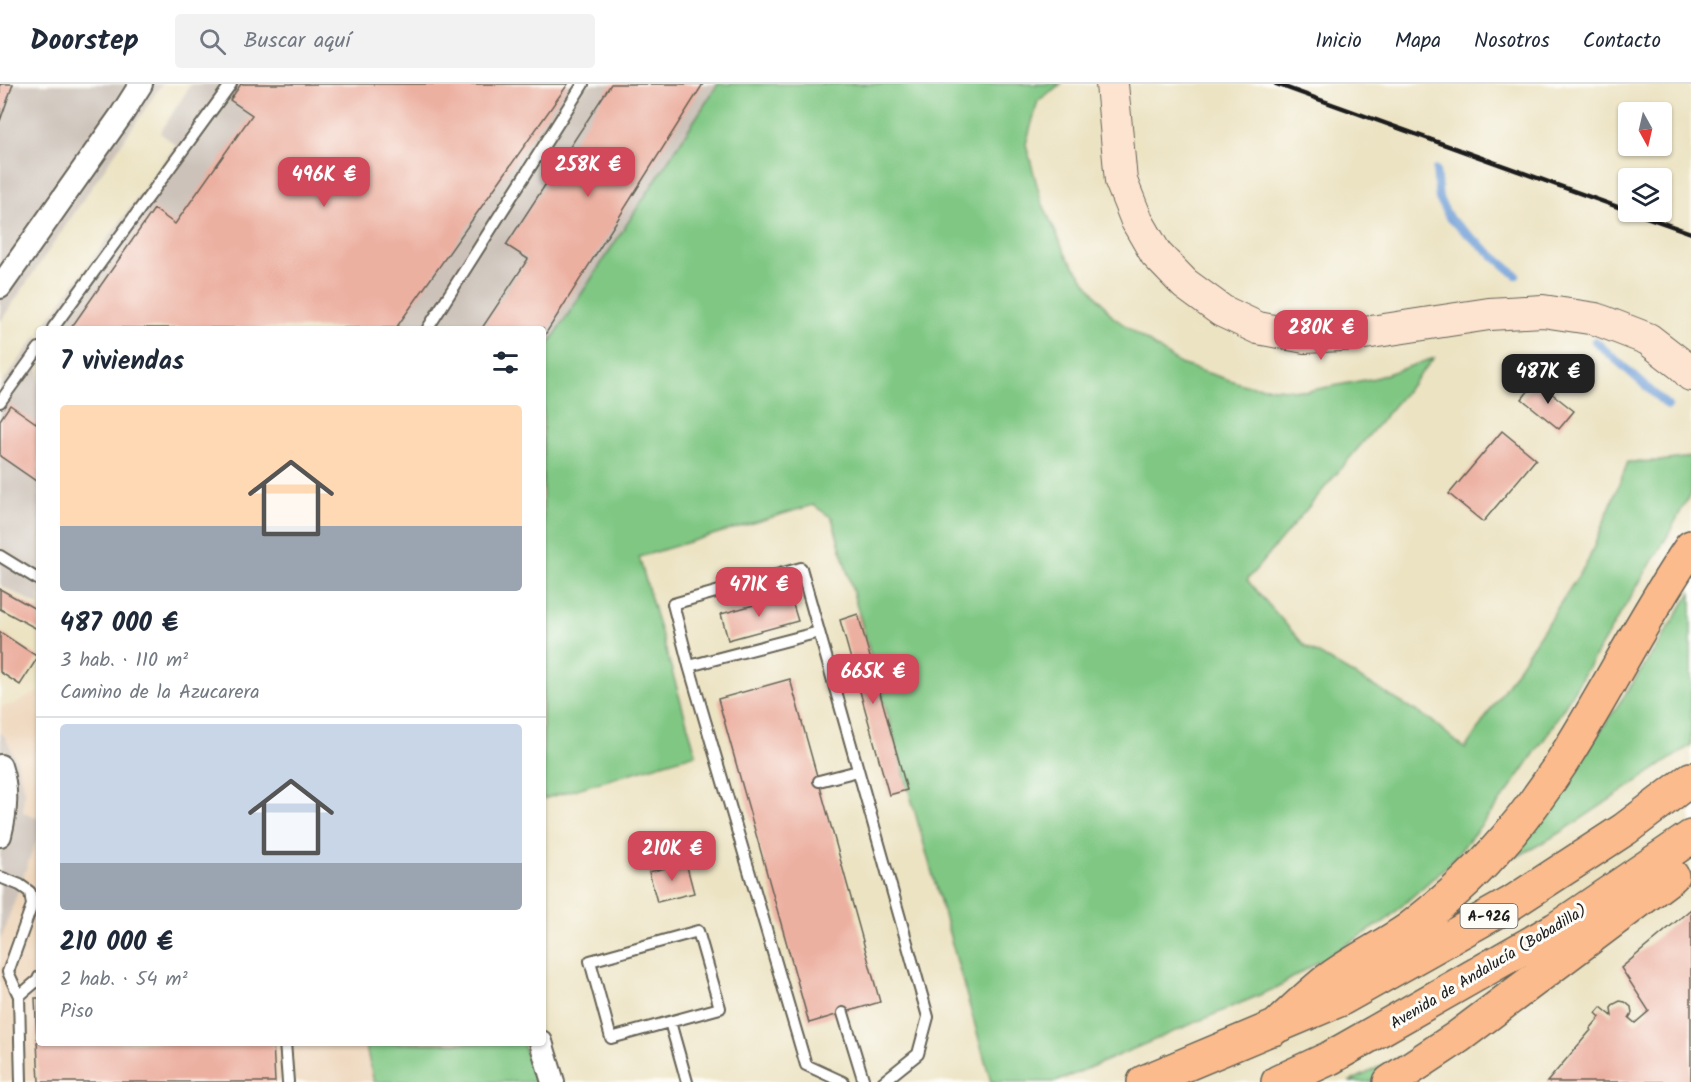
<!DOCTYPE html>
<html lang="es">
<meta charset="utf-8">
<style>
:root{--surface:#fff;--page:#f2f2f3;--text:#1f2937;--muted:#747a83;--line:#e0e1e3;--accent:#d1495b}
body{margin:0;font-family:Kalam,sans-serif;background:var(--page);color:var(--text);height:100vh;display:flex;flex-direction:column;font-size:22px;white-space:nowrap}
*{box-sizing:border-box;margin:0}
p{font-size:20px;color:var(--muted)}
.icon{flex:none;width:33px;height:33px;fill:none;stroke:currentColor;stroke-width:2;stroke-linecap:round;stroke-linejoin:round}
.map{position:relative;flex:1;overflow:hidden}
.panel{position:absolute;left:36px;top:242px;width:510px;height:720px;display:flex;flex-direction:column;background:var(--surface);border-radius:6px;box-shadow:0 2px 4px #0004}
.panel>*{flex:none}
.needle{width:39px;rotate:172deg}
.buttons{position:absolute;left:1618px;top:18px;display:grid;gap:12px}
.buttons a{display:grid;place-items:center;width:54px;height:54px;border-radius:6px;background:var(--surface);box-shadow:0 2px 4px #0004;font-size:30px}
.price{position:absolute;translate:-50% -51px;padding:0 14px;border-radius:12px;background:var(--accent);color:#fff;font-size:20px;line-height:39px;filter:drop-shadow(0 2px 3px #0008)}
.price::after{content:'';position:absolute;left:50%;top:36px;width:18px;height:14px;margin-left:-9px;background:inherit;clip-path:polygon(0 0,100% 0,50% 100%)}
.price.current{background:#222;color:#fff}
ul{padding:0;list-style:none}
li{display:grid;align-content:center;gap:12px;height:318px;padding:0 24px}
li+li{border-top:2px solid var(--line)}
li span{display:grid;place-items:center;height:186px;border-radius:6px;color:#555}
li>.icon{margin-inline-start:auto}
span .icon{width:108px;height:108px;fill:#fffc;stroke-width:1}
li b{font-size:26px}
h2{display:flex;justify-content:space-between;align-items:center;height:72px;padding:0 24px;font-size:26px}
header{display:flex;align-items:center;gap:36px;box-sizing:border-box;height:84px;padding:0 30px;background:var(--surface);border-bottom:2px solid var(--line)}
header strong{font-size:28px}
nav{display:flex;gap:33px;margin-inline-start:auto;font-size:21px}
.search{width:420px;height:54px;background:var(--page);display:flex;align-items:center;gap:15px;box-sizing:border-box;padding:0 21px;border-radius:6px;color:var(--muted);font-size:22px}
.map>svg:first-child{display:block}
.built{fill:#eed6bb}
.industrial{fill:#ccc2b9}
.green{fill:#7fc783;stroke:#4e7250;stroke-width:1.5}
.lines{fill:none;stroke-linecap:round;stroke-linejoin:round}
.stream{stroke:#6e9ed7;stroke-width:8}
.building{fill:#ecb0a1}
.lane-casing{stroke:#656256;stroke-width:14}
.street-casing{stroke:#656256;stroke-width:26}
.secondary-casing{stroke:#656256;stroke-width:34}
.highway-casing{stroke:#656256;stroke-width:36}
.lane{stroke:#fff;stroke-width:10}
.street{stroke:#fff;stroke-width:22}
.secondary{stroke:#fde4d1;stroke-width:32}
.highway{stroke:#fbbb8c;stroke-width:33}
.rail{stroke:#1c1c1c;stroke-width:4.5}
.labels{text-anchor:middle;stroke-width:6;stroke-linejoin:round;paint-order:stroke}
.shield{fill:#fdfcf7;stroke:#605f5e;stroke-width:1.5}
.shield-label{font-size:15px;font-weight:bold;fill:#1c1c1c}
.street-label{font-size:16px;fill:#1c1c1c;stroke:#fdfcf7}
</style>
<header>
<strong>Doorstep</strong>
<div class="search"><svg class="icon" aria-label="search" viewBox="0 0 24 24"><circle cx="10" cy="10" r="6"/><path d="M15 15l6 6"/></svg>Buscar aquí</div>
<nav><a>Inicio</a><a>Mapa</a><a>Nosotros</a><a>Contacto</a></nav>
</header>
<div class="map">
<svg width="1691" height="998" viewBox="0 0 1691 998">
<rect width="100%" height="100%" fill="#fdfcf7"/>
<filter id="ink" filterUnits="userSpaceOnUse"><feTurbulence type="fractalNoise" baseFrequency=".0167" numOctaves="2"/><feDisplacementMap in="SourceGraphic" scale="12" xChannelSelector="R" yChannelSelector="G"/><feConvolveMatrix kernelMatrix="1 2 1 2 8 2 1 2 1" color-interpolation-filters="sRGB"/></filter>
<filter id="wash" filterUnits="userSpaceOnUse"><feTurbulence type="fractalNoise" baseFrequency=".008" numOctaves="4" result="noise"/><feDisplacementMap in="SourceGraphic" scale="24" xChannelSelector="R" yChannelSelector="G"/><feGaussianBlur stdDeviation="1.35" result="paint"/><feColorMatrix in="noise" values="0 0 0 0 0 0 0 0 0 0 0 0 0 0 0 0 0 1.4 0 .05"/><feComposite in="paint" operator="in"/></filter>
<g filter="url(#wash)">
<rect width="100%" height="100%" fill="#ece3c3"/>
<!-- built -->
<path class="built" d="M39,607V734L23,728L24,706L5,653L0,648V623L14,620Z
M39,749V958L365,959L374,998H0V857Z"/>
<!-- industrial -->
<path class="industrial" d="M0,0H162L0,238Z
M191,0H718L543,269V244H42L176,61L160,49Z
M39,249V522L0,501V302Z
M0,648L5,653L17,678L24,706L23,728L39,734V749L0,857Z"/>
<!-- green -->
<path class="green" d="M718,0H1061L1038,17L1026,60L1041,116L1067,173L1113,233L1180,280L1245,301L1307,307L1375,294L1434,274L1247,496L1305,562L1431,636L1465,665L1588,477L1628,378L1660,377L1691,373V408L1667,453L1547,651L1507,709L1452,777L1385,837L1276,904L1056,998H991L832,434L813,421L639,473L696,670L543,715V269Z
M1691,508V661L1560,749L1515,774L1647,578Z
M365,959H523L535,998H374Z
M1401,972L1370,998H1349Z"/>
<g class="lines">
<!-- stream -->
<path class="stream" d="M1436,86L1439,115L1450,135L1516,191
M1595,257L1668,322"/>
</g>
<g id="blocks">
<!-- building -->
<path class="building" d="M0,0H13L0,37Z
M241,0H568L396,244H71L154,125L175,140L252,31L230,16Z
M611,0H703L543,254V244H482L528,175L506,161Z
M1536,297L1574,327L1559,345L1522,315Z
M10,321L36,339L39,335V399L0,372V336Z
M1502,347L1536,375L1483,438L1449,410Z
M0,505L39,527V546L0,525Z
M790,511L798,537L728,556L721,530Z
M858,530L907,706L889,711L840,536Z
M0,548L38,573L20,601L0,588Z
M790,595L880,918L809,939L718,615Z
M686,779L694,809L657,818L649,788Z
M1691,825V998H1547L1591,946L1590,945L1600,933L1596,929L1601,923L1612,932L1611,924L1614,920L1620,917L1625,918L1631,923L1632,929L1629,934L1635,939L1649,927L1621,884Z
M35,914H39V954H37Z
M37,958H273L275,998H39Z"/>
</g>
</g>
<g filter="url(#ink)">
<use href="#blocks" fill-opacity="0" stroke="#656256" stroke-width="1.5"/>
<g class="lines">
<defs>
<path id="lane" d="M53,244L231,0
M428,244L583,0
M0,318L39,264
M0,472L39,496
M819,548L689,582L673,520L801,484L928,933L918,970L883,998
M689,582L806,981L843,998
M819,697L858,687
M0,793L20,801L30,808L32,821L8,888L19,912
M698,847L720,924L611,954L590,877Z
M843,929L864,998
M670,938L687,998
M285,958L288,998
M21,998L19,912L38,896L39,893"/>
<path id="street" d="M0,203L122,30L141,0
M0,682C8,706 6,727 0,751
M541,958L553,998"/>
<path id="secondary" d="M1112,0L1121,97L1137,137L1156,170L1185,200L1222,227L1258,244L1305,253L1358,250L1489,230L1543,227L1596,235L1648,255L1683,282L1691,291"/>
<path id="highway" d="M1273,945C1291,929 1309,911 1328,896C1353,877 1383,863 1409,845C1439,822 1468,797 1493,769C1576,679 1622,563 1691,463
M1144,998L1339,916L1510,820L1625,745L1691,695
M1278,998L1330,974L1556,845L1691,753
M1390,998L1458,953L1672,792"/>
</defs>
<!-- lane casing -->
<use href="#lane" class="lane-casing"/>
<!-- street casing -->
<use href="#street" class="street-casing"/>
<!-- secondary casing -->
<use href="#secondary" class="secondary-casing"/>
<!-- highway casing -->
<use href="#highway" class="highway-casing"/>
<!-- lane -->
<use href="#lane" class="lane"/>
<!-- street -->
<use href="#street" class="street"/>
<!-- secondary -->
<use href="#secondary" class="secondary"/>
<!-- highway -->
<use href="#highway" class="highway"/>
<!-- rail -->
<path class="rail" d="M1276,0L1629,127
M1632,128L1691,149"/>
</g>
</g>
<g class="labels">
<!-- shield labels -->
<rect class="shield" x="1460.5" y="820" width="57" height="24" rx="4.5"/>
<g class="shield-label">
<text x="1489" y="837">A-92G</text>
</g>
<!-- street labels -->
<g class="street-label">
<text transform="translate(1488 882) rotate(-31)" y="6">Avenida de Andalucía (Bobadilla)</text>
</g>
</g>
</svg>
<div class="buttons">
<a><svg class="needle" viewBox="-14 -14 28 28"><path d="M0-13l5 13h-10z" fill="#e53935"/><path d="M0 13l5-13h-10z" fill="#747a83"/></svg></a>
<a><svg class="icon" aria-label="layers" viewBox="0 0 24 24"><path d="M12 4l9 5-9 5-9-5zM3 14l9 5 9-5"/></svg></a>
</div>
<b class="price" style="left:588px;top:114px">258K €</b>
<b class="price" style="left:324px;top:124px">496K €</b>
<b class="price" style="left:1321px;top:277px">280K €</b>
<b class="price current" style="left:1548px;top:321px">487K €</b>
<b class="price" style="left:759px;top:534px">471K €</b>
<b class="price" style="left:873px;top:621px">665K €</b>
<b class="price" style="left:672px;top:798px">210K €</b>
<section class="panel">
<h2>7 viviendas<svg class="icon" aria-label="filters" viewBox="0 0 24 24"><path d="M4 7h16M4 17h16"/><circle cx="9" cy="7" r="2"/><circle cx="15" cy="17" r="2"/></svg></h2>
<ul>
<li><span style="background:linear-gradient(#ffd9b3 65%,#9aa5b1 0)"><svg class="icon" aria-label="home" viewBox="0 0 24 24"><path d="M3 11l9-7 9 7M6 9v11h12V9"/></svg></span><div><b>487 000 €</b><p>3 hab. · 110 m²</p><p>Camino de la Azucarera</p></div></li>
<li><span style="background:linear-gradient(#c9d6e8 75%,#9aa5b1 0)"><svg class="icon" aria-label="home" viewBox="0 0 24 24"><path d="M3 11l9-7 9 7M6 9v11h12V9"/></svg></span><div><b>210 000 €</b><p>2 hab. · 54 m²</p><p>Piso</p></div></li>
</ul>
</section>
</div>
